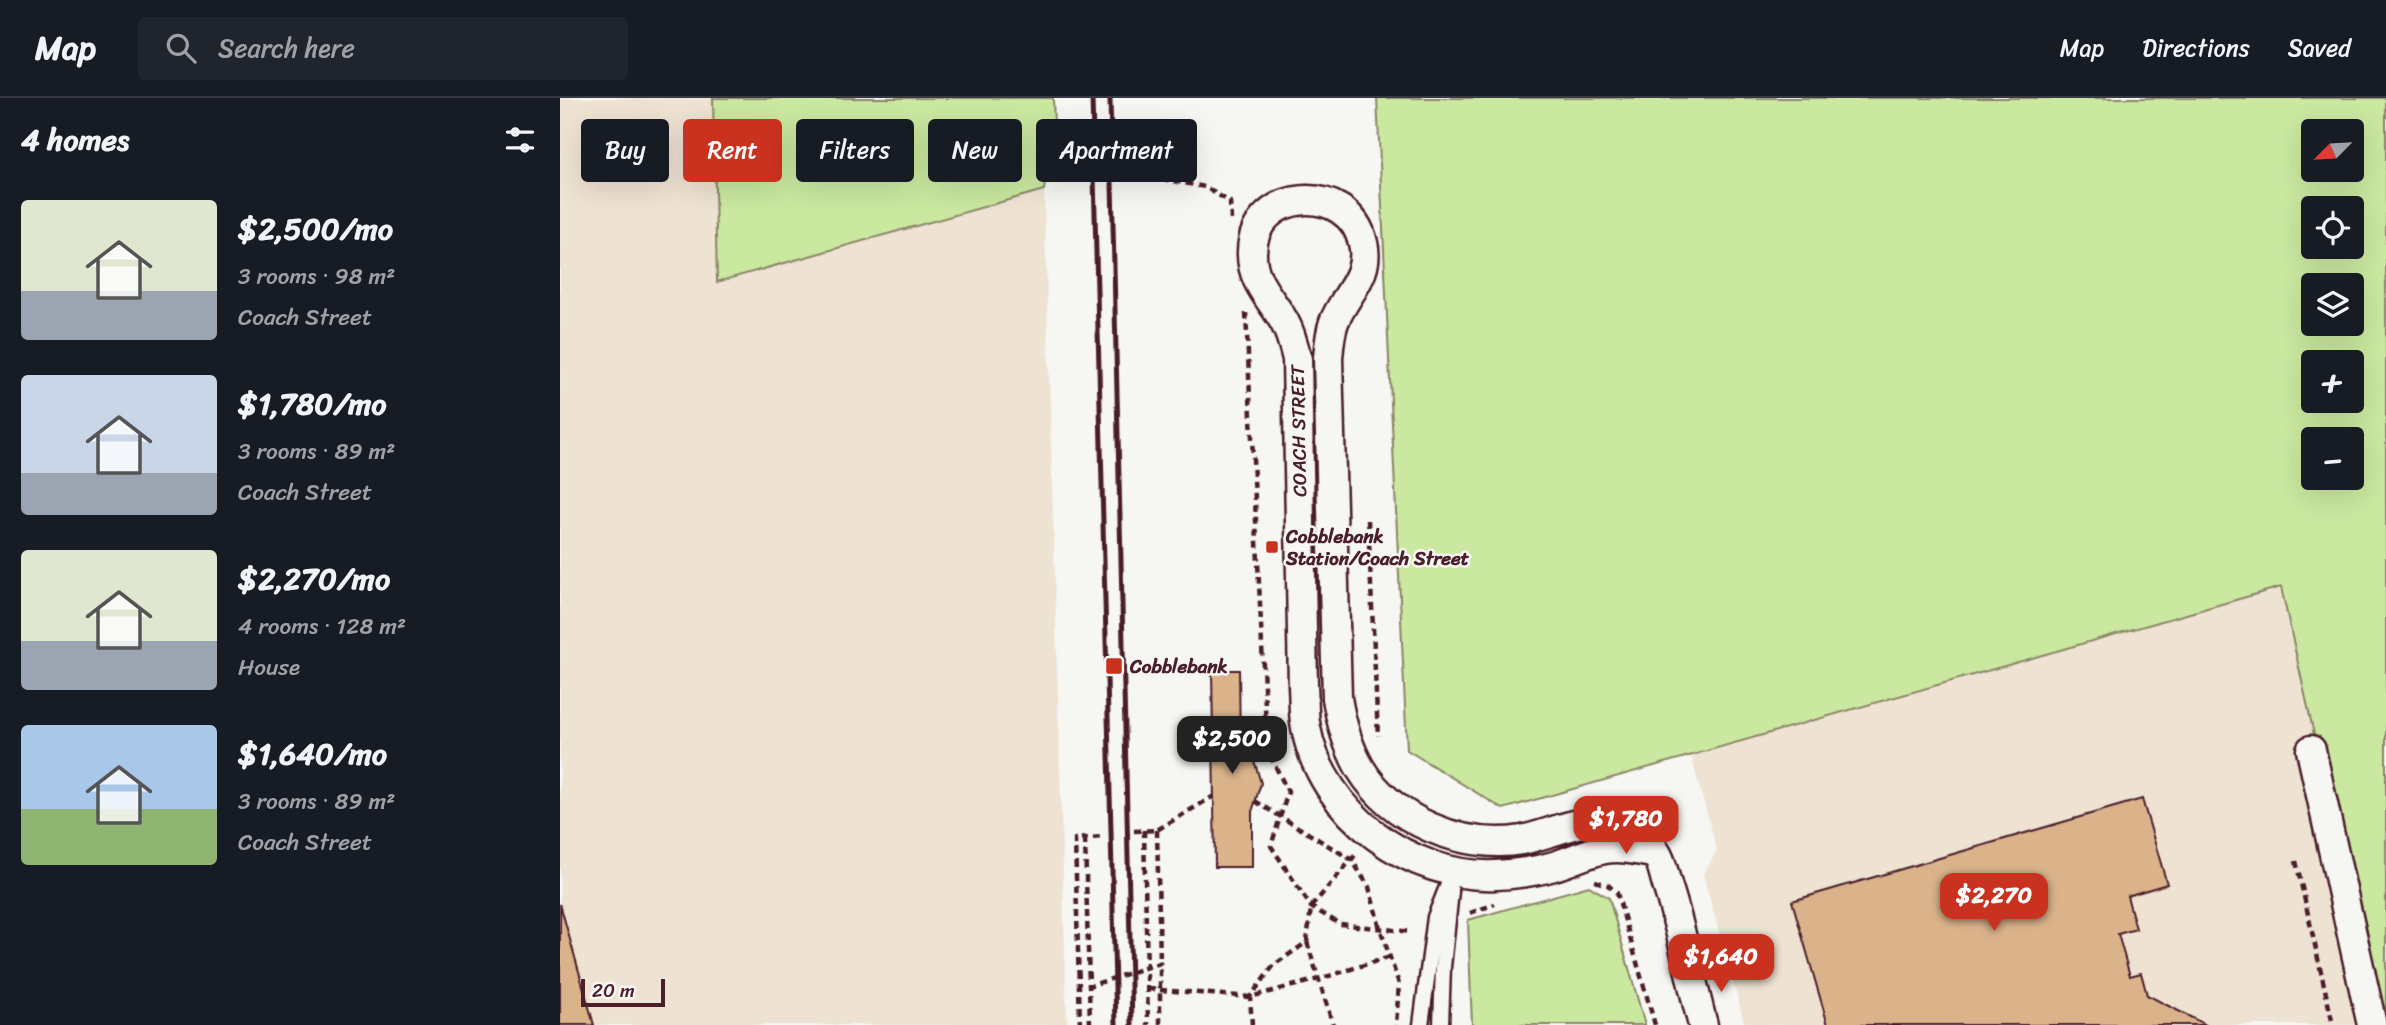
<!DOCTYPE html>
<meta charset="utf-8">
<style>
:root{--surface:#171b24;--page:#20242c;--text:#f1f3f6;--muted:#9ea1a6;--line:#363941;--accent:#c8321e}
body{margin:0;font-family:Sriracha,sans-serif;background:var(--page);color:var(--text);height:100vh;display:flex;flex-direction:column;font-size:26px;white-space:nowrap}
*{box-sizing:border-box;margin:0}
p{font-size:23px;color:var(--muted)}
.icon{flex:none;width:38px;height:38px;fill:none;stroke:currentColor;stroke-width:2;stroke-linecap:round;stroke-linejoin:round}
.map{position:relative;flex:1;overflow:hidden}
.side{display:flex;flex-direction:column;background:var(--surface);width:560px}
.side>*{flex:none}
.guide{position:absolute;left:21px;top:21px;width:665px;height:63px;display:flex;gap:14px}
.needle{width:46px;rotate:246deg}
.controls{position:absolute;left:1741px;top:21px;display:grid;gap:14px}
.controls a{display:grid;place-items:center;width:63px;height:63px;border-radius:7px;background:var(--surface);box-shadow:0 7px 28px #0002;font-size:35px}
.scale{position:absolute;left:21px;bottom:18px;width:84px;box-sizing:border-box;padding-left:7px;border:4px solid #4a1f2b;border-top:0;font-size:19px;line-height:24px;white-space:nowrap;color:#4a1f2b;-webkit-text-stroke:5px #f6f6f2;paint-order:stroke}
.price{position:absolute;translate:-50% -60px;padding:0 16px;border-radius:14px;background:var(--accent);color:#fff;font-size:23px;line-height:46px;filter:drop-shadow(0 2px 4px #0008)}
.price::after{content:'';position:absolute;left:50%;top:42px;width:21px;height:16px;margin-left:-10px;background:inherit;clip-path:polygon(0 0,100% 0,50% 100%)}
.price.selected{background:#222;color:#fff}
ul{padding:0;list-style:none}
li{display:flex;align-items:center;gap:21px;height:175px;padding:0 21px}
li span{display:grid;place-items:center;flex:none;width:196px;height:140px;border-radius:7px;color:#555}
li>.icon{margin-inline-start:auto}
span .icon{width:84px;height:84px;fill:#fffc;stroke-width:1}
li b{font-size:30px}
h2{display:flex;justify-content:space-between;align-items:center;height:84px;padding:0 21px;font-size:30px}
.chip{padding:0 24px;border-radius:7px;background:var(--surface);box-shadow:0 7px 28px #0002;font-size:24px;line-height:63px}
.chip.selected{background:var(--accent);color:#fff}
header{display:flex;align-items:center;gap:42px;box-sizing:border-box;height:98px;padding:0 35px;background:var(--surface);border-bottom:2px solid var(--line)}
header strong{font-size:33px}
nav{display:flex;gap:38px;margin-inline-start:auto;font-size:24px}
.search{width:490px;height:63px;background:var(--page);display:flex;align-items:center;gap:18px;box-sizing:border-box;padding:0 24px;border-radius:7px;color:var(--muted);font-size:26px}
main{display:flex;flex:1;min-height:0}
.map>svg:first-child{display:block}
.built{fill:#eee2d3}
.green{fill:#cae8a0;stroke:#8a8466;stroke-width:2;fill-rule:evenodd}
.building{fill:#dab38b;stroke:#4a1f2b;stroke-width:2}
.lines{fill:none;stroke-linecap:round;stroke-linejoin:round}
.lane-casing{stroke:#4a1f2b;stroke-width:19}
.street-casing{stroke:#4a1f2b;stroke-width:33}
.path{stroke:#4a1f2b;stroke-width:4.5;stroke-dasharray:7 5;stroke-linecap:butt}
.lane{stroke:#f6f6f2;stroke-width:14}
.street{stroke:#f6f6f2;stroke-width:28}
.rail{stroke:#4a1f2b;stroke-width:5}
.path-bridge{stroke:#4a1f2b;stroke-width:4.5;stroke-dasharray:7 5;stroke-linecap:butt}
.poi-dot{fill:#c8321e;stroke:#f6f6f2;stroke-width:2.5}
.labels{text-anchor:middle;stroke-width:5;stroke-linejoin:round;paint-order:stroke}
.street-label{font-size:19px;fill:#4a1f2b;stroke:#f6f6f2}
.poi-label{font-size:19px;font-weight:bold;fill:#4a1f2b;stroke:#f6f6f2;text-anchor:start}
</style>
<header>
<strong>Map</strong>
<div class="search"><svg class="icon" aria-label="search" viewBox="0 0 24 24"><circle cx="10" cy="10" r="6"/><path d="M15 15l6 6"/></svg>Search here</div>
<nav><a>Map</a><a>Directions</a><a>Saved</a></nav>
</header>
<main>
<section class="side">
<h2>4 homes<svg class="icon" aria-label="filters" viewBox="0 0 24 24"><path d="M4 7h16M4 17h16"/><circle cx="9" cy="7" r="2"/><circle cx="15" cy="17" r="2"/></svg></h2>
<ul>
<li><span style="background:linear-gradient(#dfe7d0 65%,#9aa5b1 0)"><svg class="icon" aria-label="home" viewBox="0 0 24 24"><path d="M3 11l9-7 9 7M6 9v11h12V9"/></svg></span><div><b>$2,500/mo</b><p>3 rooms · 98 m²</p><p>Coach Street</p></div></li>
<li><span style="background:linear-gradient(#c9d6e8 70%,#9aa5b1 0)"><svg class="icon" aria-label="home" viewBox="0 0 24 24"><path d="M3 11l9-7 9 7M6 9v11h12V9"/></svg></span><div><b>$1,780/mo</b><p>3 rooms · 89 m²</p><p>Coach Street</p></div></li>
<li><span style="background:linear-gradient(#dfe7d0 65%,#9aa5b1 0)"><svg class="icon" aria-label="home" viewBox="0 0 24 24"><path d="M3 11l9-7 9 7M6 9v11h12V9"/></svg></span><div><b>$2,270/mo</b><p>4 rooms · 128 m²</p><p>House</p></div></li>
<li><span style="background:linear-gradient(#a9c7e8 60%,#8fb573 0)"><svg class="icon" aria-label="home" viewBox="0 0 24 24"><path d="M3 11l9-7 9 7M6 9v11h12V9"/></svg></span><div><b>$1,640/mo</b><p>3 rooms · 89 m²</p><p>Coach Street</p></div></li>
</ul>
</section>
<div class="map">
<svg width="1826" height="927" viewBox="0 0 1826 927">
<rect width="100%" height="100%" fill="#f6f6f2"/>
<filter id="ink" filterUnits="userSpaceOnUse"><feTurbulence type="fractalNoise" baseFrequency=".0143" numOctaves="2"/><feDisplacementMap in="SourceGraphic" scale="14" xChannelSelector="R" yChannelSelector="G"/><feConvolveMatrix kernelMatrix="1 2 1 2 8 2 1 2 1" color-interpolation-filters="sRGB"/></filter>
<g filter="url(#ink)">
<!-- built -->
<path class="built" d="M0,0H153L157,184L484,92L507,927H0Z
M1721,488L1819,927H1185L1143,777L1157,752L1131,658Z"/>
<!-- green -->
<path class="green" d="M153,0H493L494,27L484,92L157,184Z
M817,0H1826V927H1819L1721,489L943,711L847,652ZM1754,33H1792V72H1754ZM1754,110H1792V149H1754ZM1754,187H1792V226H1754ZM1754,264H1792V303H1754ZM1754,341H1792V380H1754Z
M1029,788L1049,800L1085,927H912L908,822Z"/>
<!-- building -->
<path class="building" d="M652,572H679L680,649L689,646L701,685L692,714V769H655Z
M1582,701L1607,786L1567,798L1576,831L1558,836L1570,878L1581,875L1587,897L1646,927H1268L1232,803Z
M0,806L34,927H0Z"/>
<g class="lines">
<defs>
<path id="lane" d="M861,927L875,819L893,774
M881,927L883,869L891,793"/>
<path id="street" d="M1751,652L1812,927
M1097,756C1080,753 1063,748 1045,751C1028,754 1011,763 994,768C977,773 955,776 936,777C851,781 762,716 746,630C743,617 744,602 743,588L737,261C734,249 731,236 725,225C712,201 691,184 692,154C693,90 789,83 803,145C811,177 785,196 774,224C770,235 769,248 768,260L777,600C781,624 788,649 800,670C832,723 903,752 962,742C992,736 1042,711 1070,726C1078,731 1093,749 1098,758C1103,768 1105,782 1109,793C1123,837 1131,883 1143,927"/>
</defs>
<!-- lane casing -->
<use href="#lane" class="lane-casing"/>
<!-- street casing -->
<use href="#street" class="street-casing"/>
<!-- path -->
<path class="path" d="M494,79L597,80L645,89L670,104L671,122
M686,215L707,651L728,694L711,748L751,809L780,826L852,834
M808,422L818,638
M695,703L792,762L809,789L820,830L839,886L836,927
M584,732L588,927
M597,732L600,865
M574,733L597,732L654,698
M525,741L529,888
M1736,763L1773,927
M1035,783L1048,787L1057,795L1095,927
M910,815L935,806
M747,844L773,927
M588,891L690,899L759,881L830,859
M520,927L515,741L544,739
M692,927L690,899L714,867L747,844L751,809L797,755"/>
<!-- lane -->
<use href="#lane" class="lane"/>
<!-- street -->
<use href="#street" class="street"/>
<!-- rail -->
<path class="rail" d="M532,0L556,927
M550,0L572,927"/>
<!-- path-bridge -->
<path class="path-bridge" d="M530,927L529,888L600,865V927"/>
</g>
</g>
<!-- markers -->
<g class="poi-dot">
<rect x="705" y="442" width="14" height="14" rx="3.5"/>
<rect x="545" y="559" width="18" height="18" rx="3.5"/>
</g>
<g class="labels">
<!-- street labels -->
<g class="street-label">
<text transform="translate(738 333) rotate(-91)" y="7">COACH STREET</text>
</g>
<!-- poi labels -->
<g class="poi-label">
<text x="726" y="445">Cobblebank<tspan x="726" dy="22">Station/Coach Street</tspan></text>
<text x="570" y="575">Cobblebank</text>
</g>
</g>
</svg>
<div class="controls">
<a><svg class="needle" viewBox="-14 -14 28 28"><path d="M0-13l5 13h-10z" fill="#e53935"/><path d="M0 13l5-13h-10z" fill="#9ea1a6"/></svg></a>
<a><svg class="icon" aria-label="locate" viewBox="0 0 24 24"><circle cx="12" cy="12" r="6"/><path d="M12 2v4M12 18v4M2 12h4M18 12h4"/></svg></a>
<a><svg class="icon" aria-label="layers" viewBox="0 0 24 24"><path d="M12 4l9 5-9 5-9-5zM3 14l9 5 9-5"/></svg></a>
<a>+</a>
<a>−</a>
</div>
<div class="scale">20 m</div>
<b class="price selected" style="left:672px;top:678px">$2,500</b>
<b class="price" style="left:1066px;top:758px">$1,780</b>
<b class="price" style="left:1434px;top:835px">$2,270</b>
<b class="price" style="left:1161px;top:896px">$1,640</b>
<div class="guide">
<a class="chip">Buy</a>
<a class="chip selected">Rent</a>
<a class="chip">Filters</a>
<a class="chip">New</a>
<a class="chip">Apartment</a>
</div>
</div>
</main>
